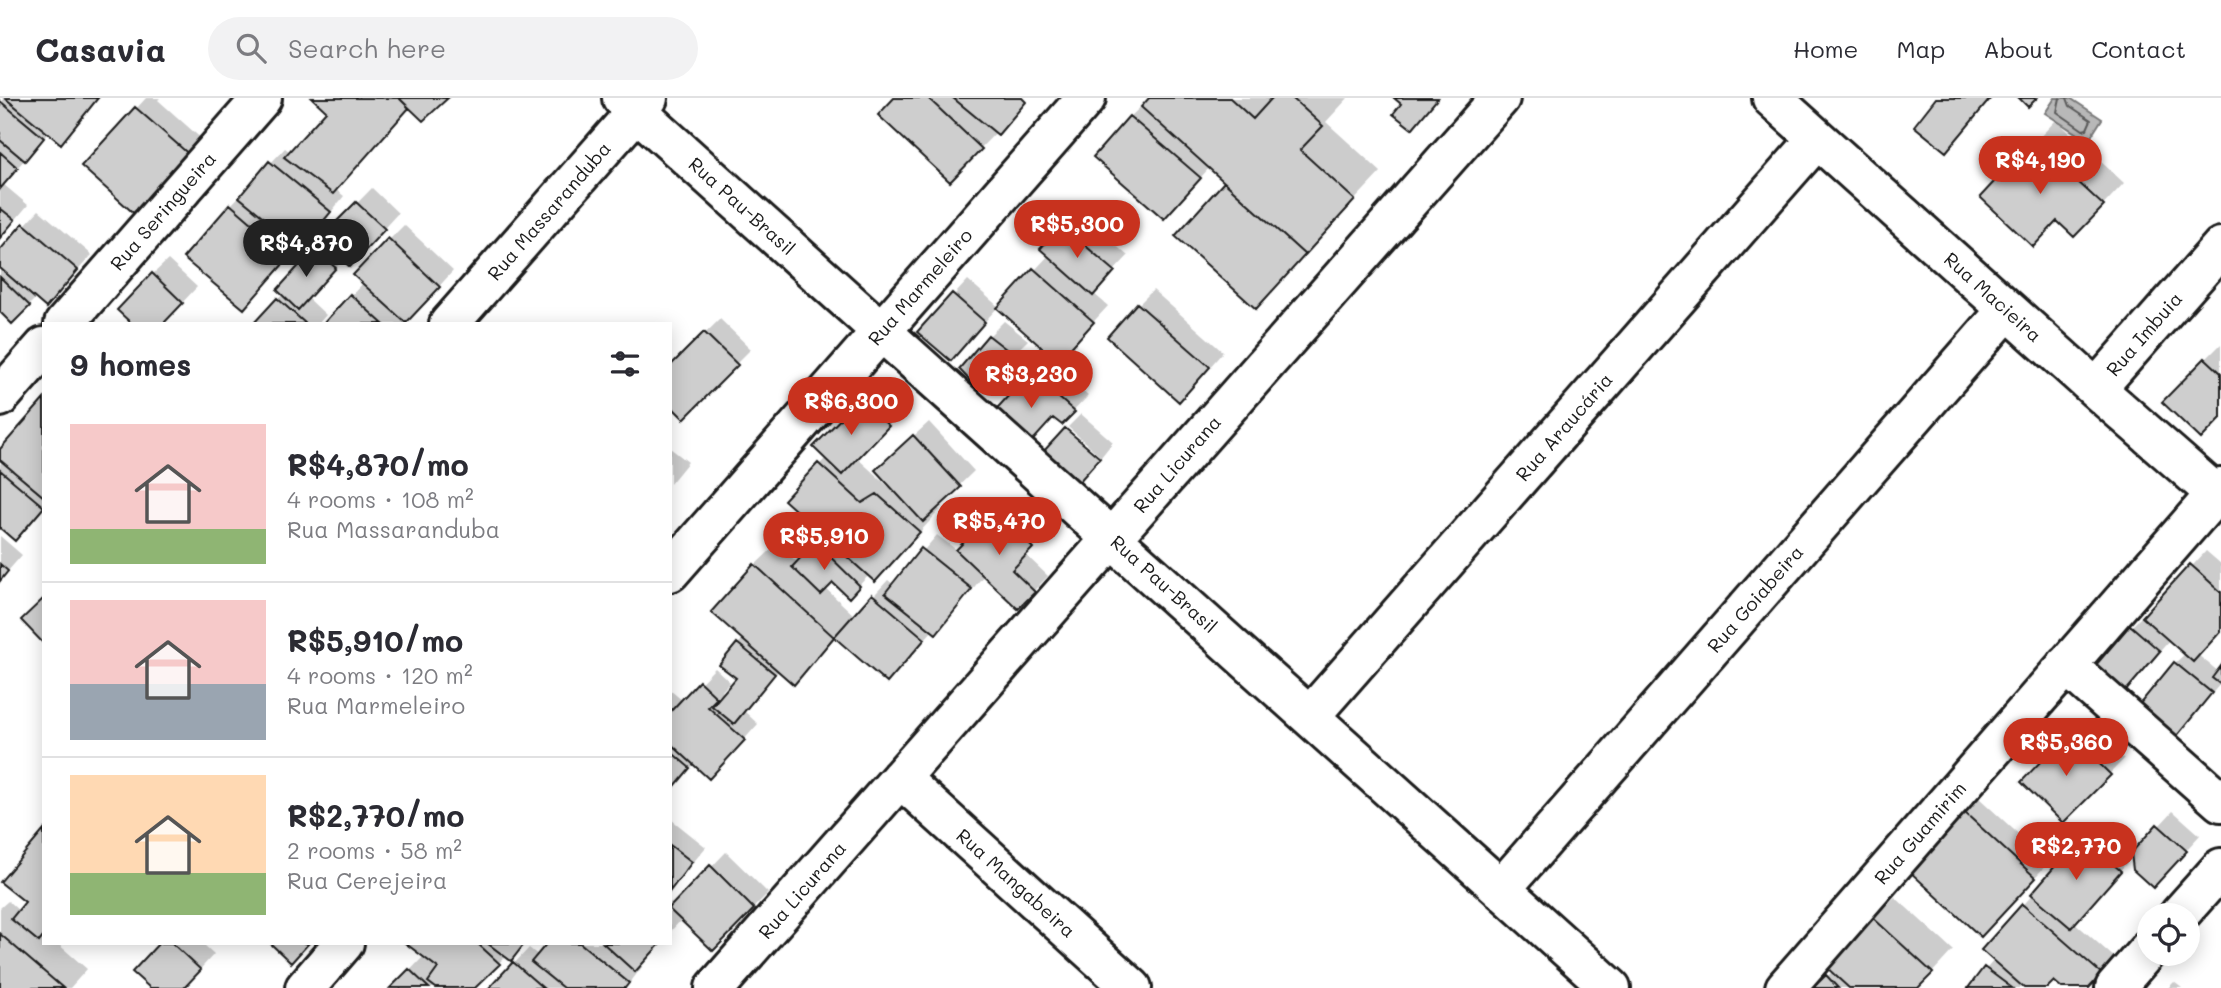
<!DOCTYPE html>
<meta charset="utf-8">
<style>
:root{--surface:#fff;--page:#f2f2f3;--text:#2b2b33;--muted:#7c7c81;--line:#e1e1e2;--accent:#c8321e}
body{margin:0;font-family:Mali,sans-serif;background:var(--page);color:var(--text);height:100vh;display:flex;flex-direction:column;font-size:26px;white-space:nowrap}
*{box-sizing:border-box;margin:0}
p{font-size:23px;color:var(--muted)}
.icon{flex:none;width:38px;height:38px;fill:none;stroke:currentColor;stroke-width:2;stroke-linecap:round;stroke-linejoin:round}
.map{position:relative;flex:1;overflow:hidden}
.panel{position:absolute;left:42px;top:224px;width:630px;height:623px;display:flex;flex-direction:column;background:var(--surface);border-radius:0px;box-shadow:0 4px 18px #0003}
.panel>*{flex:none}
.fabs{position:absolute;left:2137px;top:805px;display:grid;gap:14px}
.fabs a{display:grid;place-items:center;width:63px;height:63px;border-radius:50%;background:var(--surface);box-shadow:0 4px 18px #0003;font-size:35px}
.price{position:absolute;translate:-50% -60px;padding:0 16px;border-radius:24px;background:var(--accent);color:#fff;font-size:23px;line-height:46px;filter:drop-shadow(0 2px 4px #0008)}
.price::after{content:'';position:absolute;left:50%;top:42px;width:21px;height:16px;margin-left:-10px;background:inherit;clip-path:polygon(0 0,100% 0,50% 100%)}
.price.on{background:#222;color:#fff}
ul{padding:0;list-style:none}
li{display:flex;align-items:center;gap:21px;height:175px;padding:0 28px}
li+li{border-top:2px solid var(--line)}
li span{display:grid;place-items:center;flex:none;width:196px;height:140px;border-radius:0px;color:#555}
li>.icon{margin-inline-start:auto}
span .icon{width:84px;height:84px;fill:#fffc;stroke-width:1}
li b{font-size:30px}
h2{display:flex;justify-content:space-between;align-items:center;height:84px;padding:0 28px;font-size:30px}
header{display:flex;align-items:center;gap:42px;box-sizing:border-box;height:98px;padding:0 35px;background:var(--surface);border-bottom:2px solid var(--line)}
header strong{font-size:33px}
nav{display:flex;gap:38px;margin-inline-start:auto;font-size:24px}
.search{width:490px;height:63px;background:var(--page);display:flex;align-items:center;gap:18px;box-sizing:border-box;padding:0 24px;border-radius:38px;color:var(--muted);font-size:26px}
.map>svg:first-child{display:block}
.water{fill:#b8b8b8;stroke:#7a7a7a;stroke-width:2}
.shadow{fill:#0003}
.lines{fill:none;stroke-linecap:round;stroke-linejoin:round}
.shore{stroke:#5a5a5a;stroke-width:2}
.building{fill:#cecece;stroke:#1c1c1c;stroke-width:2}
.minor-casing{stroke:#1c1c1c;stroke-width:44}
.minor{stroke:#fff;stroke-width:38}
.labels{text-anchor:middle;stroke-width:7;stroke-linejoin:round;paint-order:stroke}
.street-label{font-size:19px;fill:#1c1c1c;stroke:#fff}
</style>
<header>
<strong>Casavia</strong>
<div class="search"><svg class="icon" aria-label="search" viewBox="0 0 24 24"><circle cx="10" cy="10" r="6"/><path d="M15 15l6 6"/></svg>Search here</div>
<nav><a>Home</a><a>Map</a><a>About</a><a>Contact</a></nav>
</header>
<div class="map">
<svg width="2221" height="890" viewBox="0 0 2221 890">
<rect width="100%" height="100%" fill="#fff"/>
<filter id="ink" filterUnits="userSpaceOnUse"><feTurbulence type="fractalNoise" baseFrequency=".0143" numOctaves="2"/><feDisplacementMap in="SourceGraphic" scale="14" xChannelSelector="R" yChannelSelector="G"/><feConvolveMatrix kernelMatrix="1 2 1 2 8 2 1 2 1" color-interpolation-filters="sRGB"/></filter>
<g filter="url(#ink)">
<!-- water -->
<path class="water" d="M2055,0H2070L2102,21L2088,43L2045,15Z"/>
<!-- shadow -->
<path class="shadow" d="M5,0H99L61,43L49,34L3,86L28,107L0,140V6Z
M146,0H160L158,2L205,44L153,101L84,68Z
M315,0H445L410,9L335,91L344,98L316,133L244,209L231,107L285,50L290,54L329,13Z
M897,0H1019L1025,5L950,81Z
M1150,0H1348L1326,24L1381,74L1298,162L1177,138L1226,84L1210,69L1185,97L1130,19Z
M2056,22L2124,85L2096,115L2058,122L1983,99Z
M372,90L398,115L365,151L344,161L308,200L326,217L318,226H255L283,196L325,143L322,141Z
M39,112L92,157L46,207L37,199L12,224L0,212V154Z
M1077,113L1128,158L1093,195L1108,208L1058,262L998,209L951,261L920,234L968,182L1000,210L1049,157L1042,151Z
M404,127L453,173L405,226H325L364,184L389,142Z
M168,162L197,189L162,226L153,176Z
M1153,192L1223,254L1194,287L1139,206Z
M720,221L751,251L684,318L670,270Z
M1004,223L1028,242L979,290L989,238Z
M2221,246V319L2206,261Z
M1046,260L1088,298L1062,325L1031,275Z
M876,287L902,313L857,360L889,389L892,358L929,324L974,373L937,409L940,412L896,460L870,476L849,498L833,482L825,490L855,518L888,482L894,487L937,437L958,453L1010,400L1046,434L1025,456L1048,478L1018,509L984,477L950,519L935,533L933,532L901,568L836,539L793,584L779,572L744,613L758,626L724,664L695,665L670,693V592L683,603L715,570L730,584L722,593L725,596L738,580V546L744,540L755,467L777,446L798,465L825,437L819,367L826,360L815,349Z
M44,304V409L0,428V366L4,363L0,359V354Z
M1081,316L1113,344L1101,359L1068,329Z
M670,350L688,364L670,386Z
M0,438L22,457L0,482Z
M2206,453L2221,466V532L2198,557L2219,574L2221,571V585L2176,637L2175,565L2186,555L2170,541L2125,592L2131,529L2146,514L2148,516Z
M2084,622L2124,661L2063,723L2023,684Z
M1979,700L2049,764L1996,822L1911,773Z
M2173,713L2200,737L2167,773L2133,758L2074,824L2115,860L2088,890H2064L2054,881L2046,890H1970L1994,862L1983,852L2097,725L2133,756Z
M672,722L706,749L670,792V724Z
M44,735V845H57L87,871L70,890H0V810L8,803L19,813L27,803Z
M726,754L768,795L713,851L682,821L670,834V804L674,808Z
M1895,799L1953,852L1918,890H1815L1833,873L1873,820Z
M161,845H202L214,856L183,890H153Z
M408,845H526L511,861L506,858L473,890H393L424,858Z
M549,845H660L640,867L642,869L626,890H491L529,850L539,858Z
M2174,884L2182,890H2168Z"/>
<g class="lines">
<!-- shore -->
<path class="shore" d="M2060,0L2057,14L2083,32L2087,31L2091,22L2070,8L2067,0"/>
</g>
<!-- building -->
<path class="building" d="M5,0H98L61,46Z
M312,0H399L409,10L333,96L284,59L326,13Z
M399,0H448L423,23Z
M894,0H928L982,51L950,84L878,17Z
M953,0H1022L1026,4L998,37Z
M1149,0H1230L1253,21L1272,0H1292L1323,28L1300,52L1355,102L1305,157L1141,9Z
M1394,0H1438L1412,31L1393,16L1401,6Z
M1936,0H1991L1946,54L1914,28Z
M2019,0H2037L2028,9Z
M0,3L44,40L25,63L0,42Z
M135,9L192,59L138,119L81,68Z
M1129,18L1201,80L1164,121L1093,59Z
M2033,42L2104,108L2074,139L2057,123L2033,149L1980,99Z
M0,54L18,70L0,91Z
M269,63L331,114L301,150L239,99Z
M1224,84L1305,157L1256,211L1175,138Z
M356,104L385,131L350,169L319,141Z
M230,106L290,158L244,211L183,160Z
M0,110L15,122L0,140Z
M23,125L78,172L46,210L0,170V152Z
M1061,127L1115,173L1093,198L1040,151Z
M388,140L440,189L406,225L353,177Z
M314,151L336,170L298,212L277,192Z
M1033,170L1094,224L1058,264L997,210Z
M152,175L183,205L163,226H132L117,212Z
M0,179L30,208L12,226L0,214Z
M952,195L985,224L951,263L917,234Z
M350,196L383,226H323Z
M277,200L306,226H253Z
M1137,205L1210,269L1179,304L1107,239Z
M704,234L738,267L684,321L670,307V268Z
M988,237L1015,258L979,292L959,271Z
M2205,260L2221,275V320L2201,341L2162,304Z
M1030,274L1075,314L1062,327L1053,320L1026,350L990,318Z
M44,301V399L0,362V351Z
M860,301L889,328L842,377L813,349Z
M1065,330L1100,360L1078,385L1043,354Z
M913,337L961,389L923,424L875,372Z
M818,365L862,405L877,396L920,434L875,484L784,402Z
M0,372L44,409L15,443L0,430Z
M994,413L1033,450L1012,472L1035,494L1018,511L956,452Z
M815,444L860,488L849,500L833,485L821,497L792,469Z
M921,450L972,491L936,536L885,495Z
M0,466L8,473L0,483Z
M754,466L834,539L794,587L711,514Z
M2190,466L2221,494V533L2193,564L2142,519Z
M872,496L925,541L887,585L834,539Z
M44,500V546L21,522Z
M2130,527L2160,553L2125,594L2095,568Z
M737,545L775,576L734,626L712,608L736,580L719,567Z
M2174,564L2212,595L2176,639L2138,608Z
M2221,568V587L2212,580Z
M699,583L717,600L708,609L745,642L709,681L670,645V614Z
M2068,635L2111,677L2063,725L2021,684Z
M670,653L690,670L670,694Z
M1963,713L2036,780L1981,839L1909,773Z
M2157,726L2187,753L2153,790L2133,772L2131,755Z
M44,732V838L39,844L11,821L25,804L0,784Z
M2081,738L2121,773L2071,830L2031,796Z
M670,747L692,764L670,793Z
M710,767L754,811L713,853L670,812V809Z
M2022,806L2102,876L2089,890H2062L2054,883L2047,890H2024L1981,852Z
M1872,819L1933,875L1918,890H1849L1826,869Z
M0,836L63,890H0Z
M159,845H172L201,872L184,890H150L132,874Z
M270,845H309L291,865Z
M405,845H477L500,866L475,890H436L428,884L438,870Z
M487,845H525L511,863Z
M547,845H580L629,885L625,890H563L531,864Z
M603,845H661L635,874Z
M513,864L543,890H489Z
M1984,869L2012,890H1968Z
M409,871L429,890H390Z
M1826,877L1838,890H1813Z"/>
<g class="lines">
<defs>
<path id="minor" d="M622,0L1611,890
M1772,0L2096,291L2216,396
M64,226L262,0
M449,226L648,0
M2096,291L2221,149
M0,299L44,249
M670,474L1086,0
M2066,567L2221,704
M1310,618L1817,41
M900,680L1132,890
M1502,790L2007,212
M2179,817L2221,770
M305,890L344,845
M715,890L1500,0
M1785,890L2221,390
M2115,890L2149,851"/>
</defs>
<!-- minor casing -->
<use href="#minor" class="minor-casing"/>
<!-- minor -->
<use href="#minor" class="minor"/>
</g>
</g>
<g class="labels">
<!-- street labels -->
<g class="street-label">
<text transform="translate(742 108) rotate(42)" y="7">Rua Pau-Brasil</text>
<text transform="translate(163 113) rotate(-49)" y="7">Rua Seringueira</text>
<text transform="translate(549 113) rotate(-49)" y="7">Rua Massaranduba</text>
<text transform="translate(920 189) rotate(-49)" y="7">Rua Marmeleiro</text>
<text transform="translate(1993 199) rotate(42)" y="7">Rua Macieira</text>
<text transform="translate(2144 236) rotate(-49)" y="7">Rua Imbuia</text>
<text transform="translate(1564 329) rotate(-49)" y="7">Rua Araucária</text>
<text transform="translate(1177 366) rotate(-49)" y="7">Rua Licurana</text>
<text transform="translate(1164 486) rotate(42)" y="7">Rua Pau-Brasil</text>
<text transform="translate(1755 501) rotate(-49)" y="7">Rua Goiabeira</text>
<text transform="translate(1920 735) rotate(-49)" y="7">Rua Guamirim</text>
<text transform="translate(1016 785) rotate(42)" y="7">Rua Mangabeira</text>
<text transform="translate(802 792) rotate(-49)" y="7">Rua Licurana</text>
</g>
</g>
</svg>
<div class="fabs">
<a><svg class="icon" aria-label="locate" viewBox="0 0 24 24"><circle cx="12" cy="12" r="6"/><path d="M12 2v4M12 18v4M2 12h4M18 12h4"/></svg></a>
</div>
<b class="price" style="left:2040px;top:98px">R$4,190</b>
<b class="price" style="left:1077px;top:162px">R$5,300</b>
<b class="price on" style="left:306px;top:181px">R$4,870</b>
<b class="price" style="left:1031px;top:312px">R$3,230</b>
<b class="price" style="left:851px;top:339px">R$6,300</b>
<b class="price" style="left:999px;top:459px">R$5,470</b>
<b class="price" style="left:824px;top:474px">R$5,910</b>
<b class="price" style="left:2066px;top:680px">R$5,360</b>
<b class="price" style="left:2076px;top:784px">R$2,770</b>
<section class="panel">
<h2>9 homes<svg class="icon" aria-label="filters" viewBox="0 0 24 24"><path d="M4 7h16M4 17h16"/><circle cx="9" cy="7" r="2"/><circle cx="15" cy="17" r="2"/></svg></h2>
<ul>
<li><span style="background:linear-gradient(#f6c9c9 75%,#8fb573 0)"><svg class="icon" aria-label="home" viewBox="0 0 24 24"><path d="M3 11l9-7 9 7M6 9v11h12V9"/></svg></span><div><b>R$4,870/mo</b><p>4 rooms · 108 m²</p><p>Rua Massaranduba</p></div></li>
<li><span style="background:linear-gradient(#f6c9c9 60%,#9aa5b1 0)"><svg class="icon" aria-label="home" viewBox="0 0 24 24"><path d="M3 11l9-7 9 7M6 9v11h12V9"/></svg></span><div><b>R$5,910/mo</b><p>4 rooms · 120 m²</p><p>Rua Marmeleiro</p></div></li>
<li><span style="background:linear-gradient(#ffd9b3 70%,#8fb573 0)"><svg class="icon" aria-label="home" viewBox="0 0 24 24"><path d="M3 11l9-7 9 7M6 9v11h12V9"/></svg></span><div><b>R$2,770/mo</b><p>2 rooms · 58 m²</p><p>Rua Cerejeira</p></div></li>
</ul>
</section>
</div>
